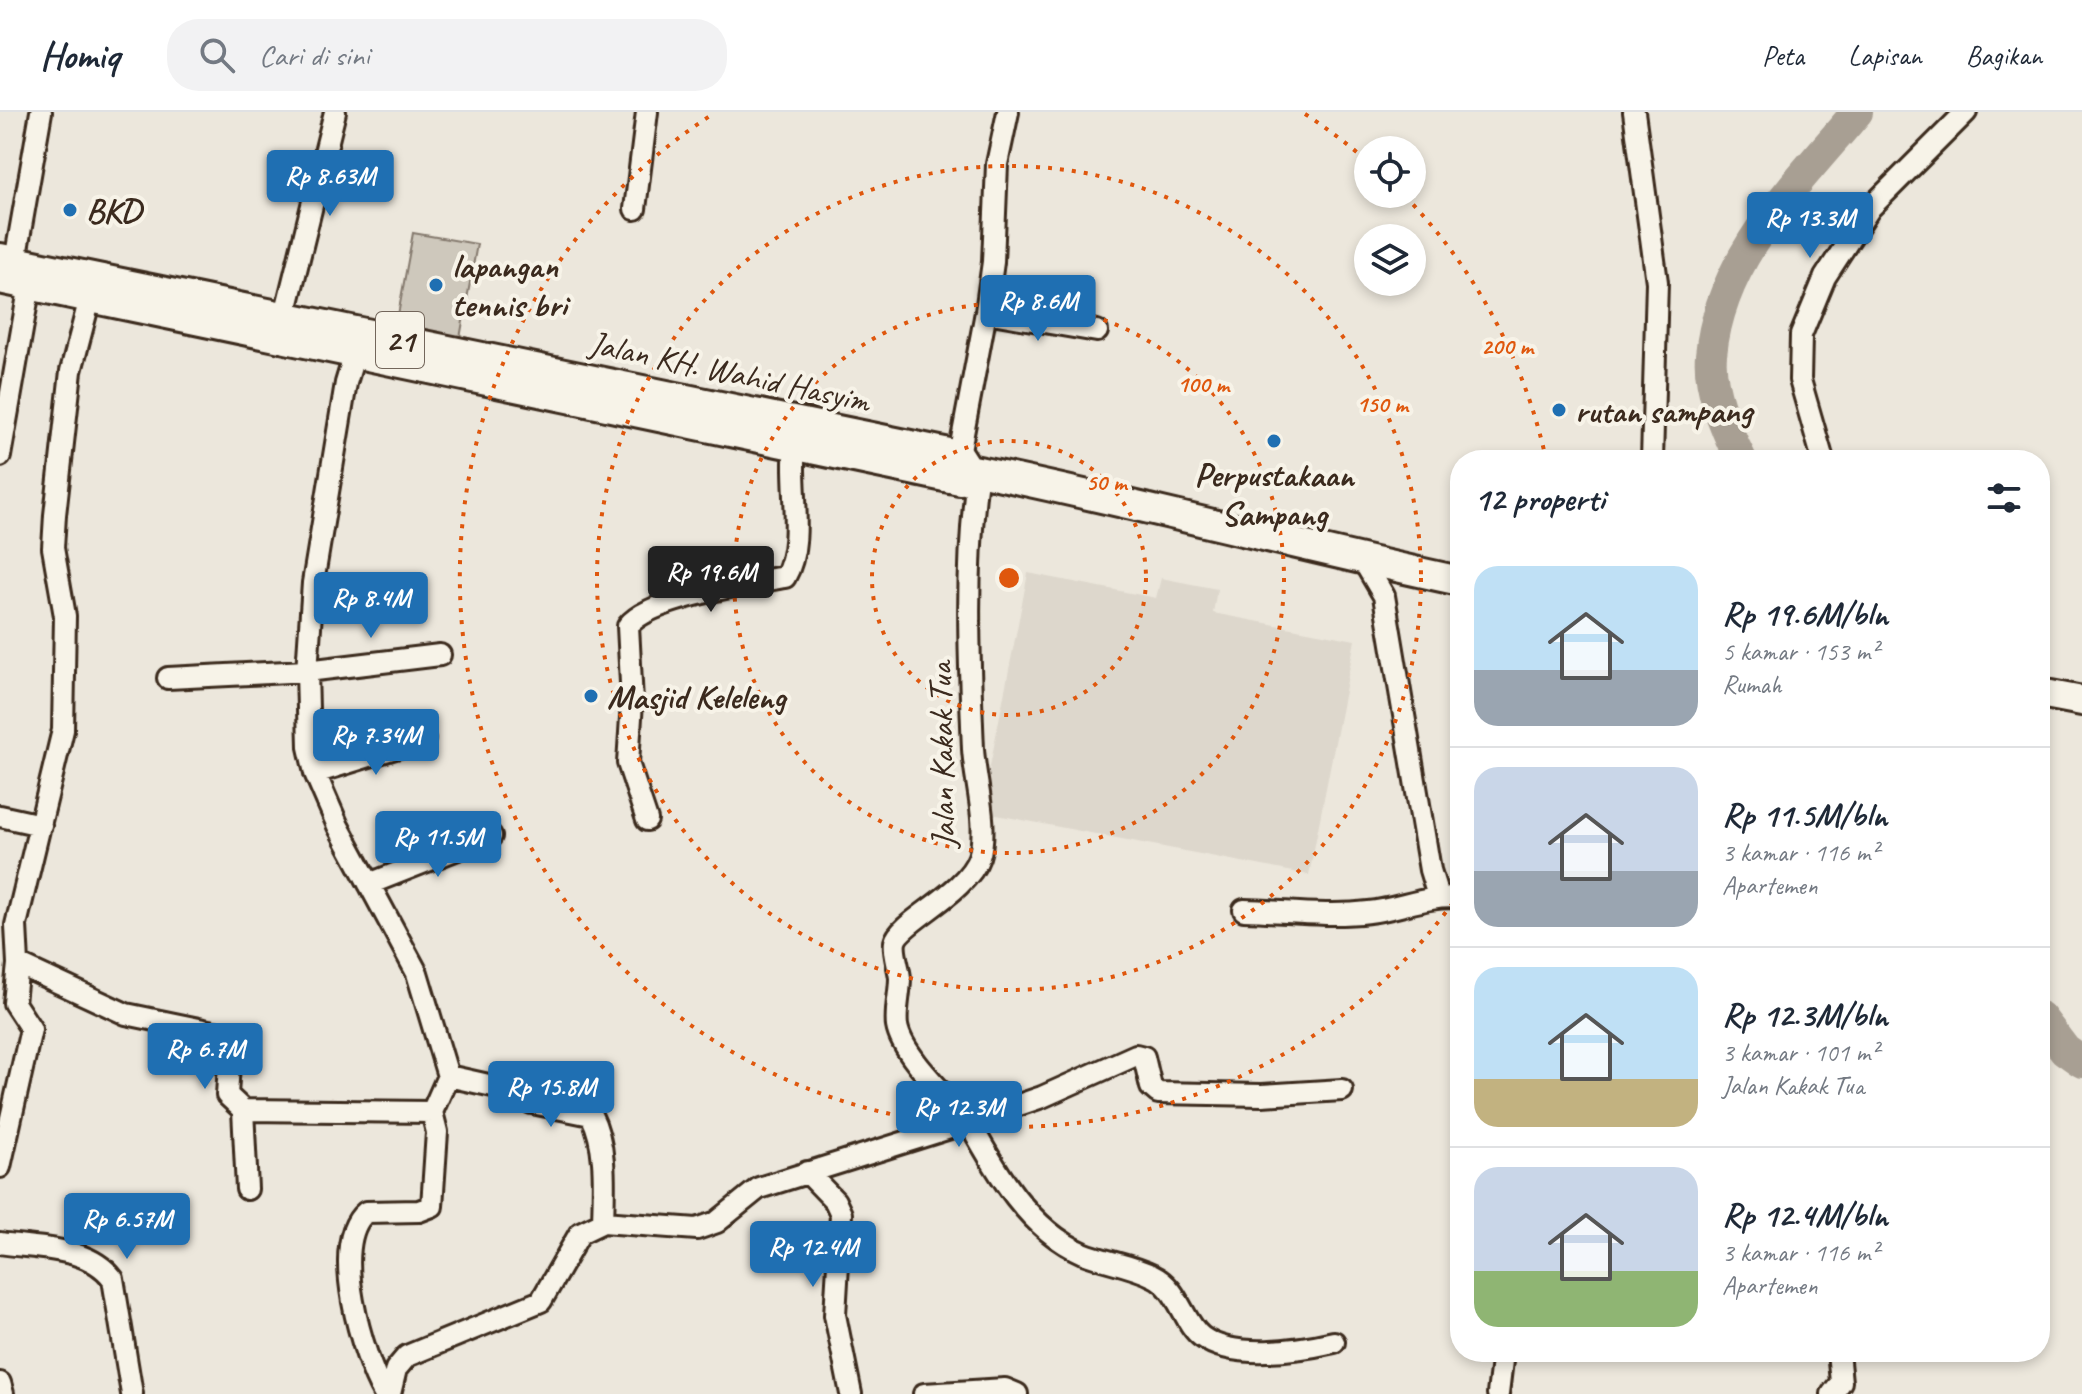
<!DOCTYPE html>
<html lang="id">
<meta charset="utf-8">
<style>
:root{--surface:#fff;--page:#f2f2f3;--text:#1f2937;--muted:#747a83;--line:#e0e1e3;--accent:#1f6fb2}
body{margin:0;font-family:Caveat,sans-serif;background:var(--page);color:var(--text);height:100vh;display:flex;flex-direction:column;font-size:30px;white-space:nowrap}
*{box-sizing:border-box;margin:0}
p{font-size:26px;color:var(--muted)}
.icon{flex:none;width:44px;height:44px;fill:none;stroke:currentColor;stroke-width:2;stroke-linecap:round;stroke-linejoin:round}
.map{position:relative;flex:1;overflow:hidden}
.sheet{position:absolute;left:1450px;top:338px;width:600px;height:912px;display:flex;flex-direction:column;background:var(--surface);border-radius:32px;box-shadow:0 4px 12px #0003}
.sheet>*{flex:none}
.tools{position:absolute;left:1354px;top:24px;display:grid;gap:16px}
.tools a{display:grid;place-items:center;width:72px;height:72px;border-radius:50%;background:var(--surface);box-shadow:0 4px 12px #0003;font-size:40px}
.price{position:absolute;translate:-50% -68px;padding:0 18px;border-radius:8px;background:var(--accent);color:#fff;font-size:26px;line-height:52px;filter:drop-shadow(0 2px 4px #0008)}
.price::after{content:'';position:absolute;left:50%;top:48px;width:24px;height:18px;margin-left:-12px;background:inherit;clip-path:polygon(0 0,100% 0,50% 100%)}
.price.active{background:#222;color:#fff}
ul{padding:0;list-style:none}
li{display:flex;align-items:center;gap:24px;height:200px;padding:0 24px}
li+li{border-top:2px solid var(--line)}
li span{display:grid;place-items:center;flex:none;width:224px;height:160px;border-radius:24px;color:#555}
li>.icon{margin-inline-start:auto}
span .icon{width:96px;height:96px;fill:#fffc;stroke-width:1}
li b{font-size:34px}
h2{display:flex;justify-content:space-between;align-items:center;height:96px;padding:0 24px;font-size:34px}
header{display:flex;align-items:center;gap:48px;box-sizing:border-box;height:112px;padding:0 40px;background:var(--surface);border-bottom:2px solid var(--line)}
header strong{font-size:38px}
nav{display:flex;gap:44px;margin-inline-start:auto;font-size:28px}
.search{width:560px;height:72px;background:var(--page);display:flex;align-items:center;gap:20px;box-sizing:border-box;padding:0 28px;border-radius:32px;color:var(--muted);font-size:30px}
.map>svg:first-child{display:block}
.built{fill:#ddd7cc}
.green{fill:#cec8bc;stroke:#84796d;stroke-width:2}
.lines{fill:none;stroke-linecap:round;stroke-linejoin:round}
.river{stroke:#a89f93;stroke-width:32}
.minor-casing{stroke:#3b2a1e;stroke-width:26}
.highway-casing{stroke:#3b2a1e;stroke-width:34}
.minor{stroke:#f7f3e8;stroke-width:20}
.highway{stroke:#f7f3e8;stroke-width:28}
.ring{fill:none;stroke:#df570d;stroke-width:4;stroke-dasharray:4 8}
.poi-dot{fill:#1f6fb2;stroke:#f7f3e8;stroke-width:3}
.labels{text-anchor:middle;stroke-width:8;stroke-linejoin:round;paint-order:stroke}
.shield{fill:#f7f3e8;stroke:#73665b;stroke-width:2}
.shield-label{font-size:32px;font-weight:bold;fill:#3b2a1e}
.poi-label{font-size:34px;font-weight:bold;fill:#3b2a1e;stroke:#f7f3e8;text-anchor:start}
.street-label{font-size:34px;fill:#3b2a1e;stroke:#f7f3e8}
.centre{fill:#df570d;stroke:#f7f3e8;stroke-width:4}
.ring-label{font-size:24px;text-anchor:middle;font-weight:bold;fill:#df570d;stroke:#f7f3e8;stroke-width:8;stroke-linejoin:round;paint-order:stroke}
</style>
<header>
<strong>Homiq</strong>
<div class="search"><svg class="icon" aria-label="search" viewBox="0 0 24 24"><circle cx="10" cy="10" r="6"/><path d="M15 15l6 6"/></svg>Cari di sini</div>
<nav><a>Peta</a><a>Lapisan</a><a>Bagikan</a></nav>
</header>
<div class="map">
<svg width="2082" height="1282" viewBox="0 0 2082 1282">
<rect width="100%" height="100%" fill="#ece7dc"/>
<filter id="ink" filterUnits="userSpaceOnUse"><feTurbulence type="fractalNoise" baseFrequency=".0125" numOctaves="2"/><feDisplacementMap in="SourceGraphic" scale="16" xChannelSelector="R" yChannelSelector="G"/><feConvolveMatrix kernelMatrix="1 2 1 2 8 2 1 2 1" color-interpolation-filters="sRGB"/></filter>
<g filter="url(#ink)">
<!-- built -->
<path class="built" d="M1028,461L1156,486L1161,466L1217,477L1213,501L1355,528L1309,763L981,700Z"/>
<!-- green -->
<path class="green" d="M413,121L477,132L460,226L396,214Z"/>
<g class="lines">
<!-- river -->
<path class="river" d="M1741,348C1727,320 1708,275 1711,243C1720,145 1797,72 1857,0
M2040,905L2065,938L2082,950"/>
<defs>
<path id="minor" d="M1634,0L1657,170L1652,348
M635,97L647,0
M15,149L41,0
M986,200L1097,219
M285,203L335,0
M355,241L346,271L313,471L307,559L309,635L315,661L338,714L417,861L448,964L432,1000L437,1020L432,1094L419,1099L366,1100C328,1131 363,1246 384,1282
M959,343L986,200L993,150L997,52L1008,0
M0,344L30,172
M1823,348L1800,268L1801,223L1825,165L1870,96L1966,0
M1364,450L1384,484L1430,758L1438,784
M168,566L307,559L440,543
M315,661L424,627
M0,704L41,713
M647,708L628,651L632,590L628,514C649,486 750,471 785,465C807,427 787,365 797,323
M369,772L491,724
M1244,798C1284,799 1328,805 1369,800C1400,797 1429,782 1460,786
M18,852L126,902L223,922L230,937L227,983L243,998L432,1000
M448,964L493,974L532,991L591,1003C607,1034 604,1075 603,1110
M243,998L247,1077
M0,1055L31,917L14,891L18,852L16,813L63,618L65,504L53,436L55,403L71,259L90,186
M807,1060L835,1089L841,1102L835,1203L851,1282
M0,1131C38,1137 89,1134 113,1167L132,1282
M1334,1230C1299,1238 1233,1248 1202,1225C1183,1211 1179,1176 1153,1164C1131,1153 1106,1150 1083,1141C1029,1118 996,1059 969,1010L1042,985L1136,943L1144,945L1151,975L1158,981L1262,983L1342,978
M0,1271L3,1282
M390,1282L396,1257L407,1244L541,1189L580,1121L603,1110L697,1117L717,1110L759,1076L969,1010C949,986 902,944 897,914C895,899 900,881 900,866C899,855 893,840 895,830C899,810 967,781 979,745C989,714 975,670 973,637C969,545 965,450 978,359
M924,1282L1005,1277L1017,1282
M1498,1282L1503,1240
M1832,1282L1841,1270L1838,1240"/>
<path id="highway" d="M0,146L959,343L968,357C1133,390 1295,434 1460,469
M0,167L945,365L960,368L968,357
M2040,581L2082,589"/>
</defs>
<!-- minor casing -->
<use href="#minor" class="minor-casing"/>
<!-- highway casing -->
<use href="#highway" class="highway-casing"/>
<!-- minor -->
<use href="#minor" class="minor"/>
<!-- highway -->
<use href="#highway" class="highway"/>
</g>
</g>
<!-- distance rings -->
<g class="ring">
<circle cx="1009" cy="466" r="137"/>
<circle cx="1009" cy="466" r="275"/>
<circle cx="1009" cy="466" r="412"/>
<path d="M1460 781A550 550 0 1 1 713 2M1305 2A550 550 0 0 1 1366 48M1405 84A550 550 0 0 1 1546 347"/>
</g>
<!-- markers -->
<g class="poi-dot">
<circle cx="70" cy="98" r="8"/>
<circle cx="436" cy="173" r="8"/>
<circle cx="1559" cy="298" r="8"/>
<circle cx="1274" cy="329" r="8"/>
<circle cx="591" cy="584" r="8"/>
</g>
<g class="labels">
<!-- shield labels -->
<rect class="shield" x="376" y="200" width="48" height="56" rx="6"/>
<g class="shield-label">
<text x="400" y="239">21</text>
</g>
<!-- poi labels -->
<g class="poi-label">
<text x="86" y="110">BKD</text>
<text x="452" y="165">lapangan<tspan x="452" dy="39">tennis bri</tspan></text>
<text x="1575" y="310">rutan sampang</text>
<text x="1274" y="374" text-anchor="middle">Perpustakaan<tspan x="1274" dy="39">Sampang</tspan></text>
<text x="607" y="596">Masjid Keleleng</text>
</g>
<!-- street labels -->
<g class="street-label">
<text transform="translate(730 259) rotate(12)" y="12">Jalan KH. Wahid Hasyim</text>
<text transform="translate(941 643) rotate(-91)" y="12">Jalan Kakak Tua</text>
</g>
</g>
<circle cx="1009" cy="466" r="12" class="centre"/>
<g class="ring-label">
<text x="1507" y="242">200 m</text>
<text x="1203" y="280">100 m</text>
<text x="1382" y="300">150 m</text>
<text x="1106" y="378">50 m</text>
</g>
</svg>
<div class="tools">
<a><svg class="icon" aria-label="locate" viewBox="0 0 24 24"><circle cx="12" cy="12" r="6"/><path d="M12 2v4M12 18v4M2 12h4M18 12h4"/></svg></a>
<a><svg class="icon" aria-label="layers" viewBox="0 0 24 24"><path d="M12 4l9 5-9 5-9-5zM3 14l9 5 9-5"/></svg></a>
</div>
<b class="price" style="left:330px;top:106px">Rp 8.63M</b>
<b class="price" style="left:1810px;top:148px">Rp 13.3M</b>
<b class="price" style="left:1038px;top:231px">Rp 8.6M</b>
<b class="price active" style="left:711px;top:502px">Rp 19.6M</b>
<b class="price" style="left:371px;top:528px">Rp 8.4M</b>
<b class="price" style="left:376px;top:665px">Rp 7.34M</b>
<b class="price" style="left:438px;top:767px">Rp 11.5M</b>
<b class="price" style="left:205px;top:979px">Rp 6.7M</b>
<b class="price" style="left:551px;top:1017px">Rp 15.8M</b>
<b class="price" style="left:959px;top:1037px">Rp 12.3M</b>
<b class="price" style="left:127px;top:1149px">Rp 6.57M</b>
<b class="price" style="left:813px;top:1177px">Rp 12.4M</b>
<section class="sheet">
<h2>12 properti<svg class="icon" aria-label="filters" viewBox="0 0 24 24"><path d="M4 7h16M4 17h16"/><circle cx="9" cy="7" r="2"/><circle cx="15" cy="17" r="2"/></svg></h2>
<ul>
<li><span style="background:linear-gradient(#bfe0f5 65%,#9aa5b1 0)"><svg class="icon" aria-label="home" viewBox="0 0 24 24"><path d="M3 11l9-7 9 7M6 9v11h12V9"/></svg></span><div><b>Rp 19.6M/bln</b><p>5 kamar · 153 m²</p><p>Rumah</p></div></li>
<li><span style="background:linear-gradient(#c9d6e8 65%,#9aa5b1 0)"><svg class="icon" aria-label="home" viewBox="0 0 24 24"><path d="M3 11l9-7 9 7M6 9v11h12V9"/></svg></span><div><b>Rp 11.5M/bln</b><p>3 kamar · 116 m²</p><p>Apartemen</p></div></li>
<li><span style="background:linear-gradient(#bfe0f5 70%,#c2b280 0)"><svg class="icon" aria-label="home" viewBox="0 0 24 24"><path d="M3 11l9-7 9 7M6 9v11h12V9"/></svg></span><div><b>Rp 12.3M/bln</b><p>3 kamar · 101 m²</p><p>Jalan Kakak Tua</p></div></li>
<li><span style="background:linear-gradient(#c9d6e8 65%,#8fb573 0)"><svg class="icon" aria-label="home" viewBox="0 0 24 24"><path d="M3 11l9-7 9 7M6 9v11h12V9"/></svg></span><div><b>Rp 12.4M/bln</b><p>3 kamar · 116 m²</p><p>Apartemen</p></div></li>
</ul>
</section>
</div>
